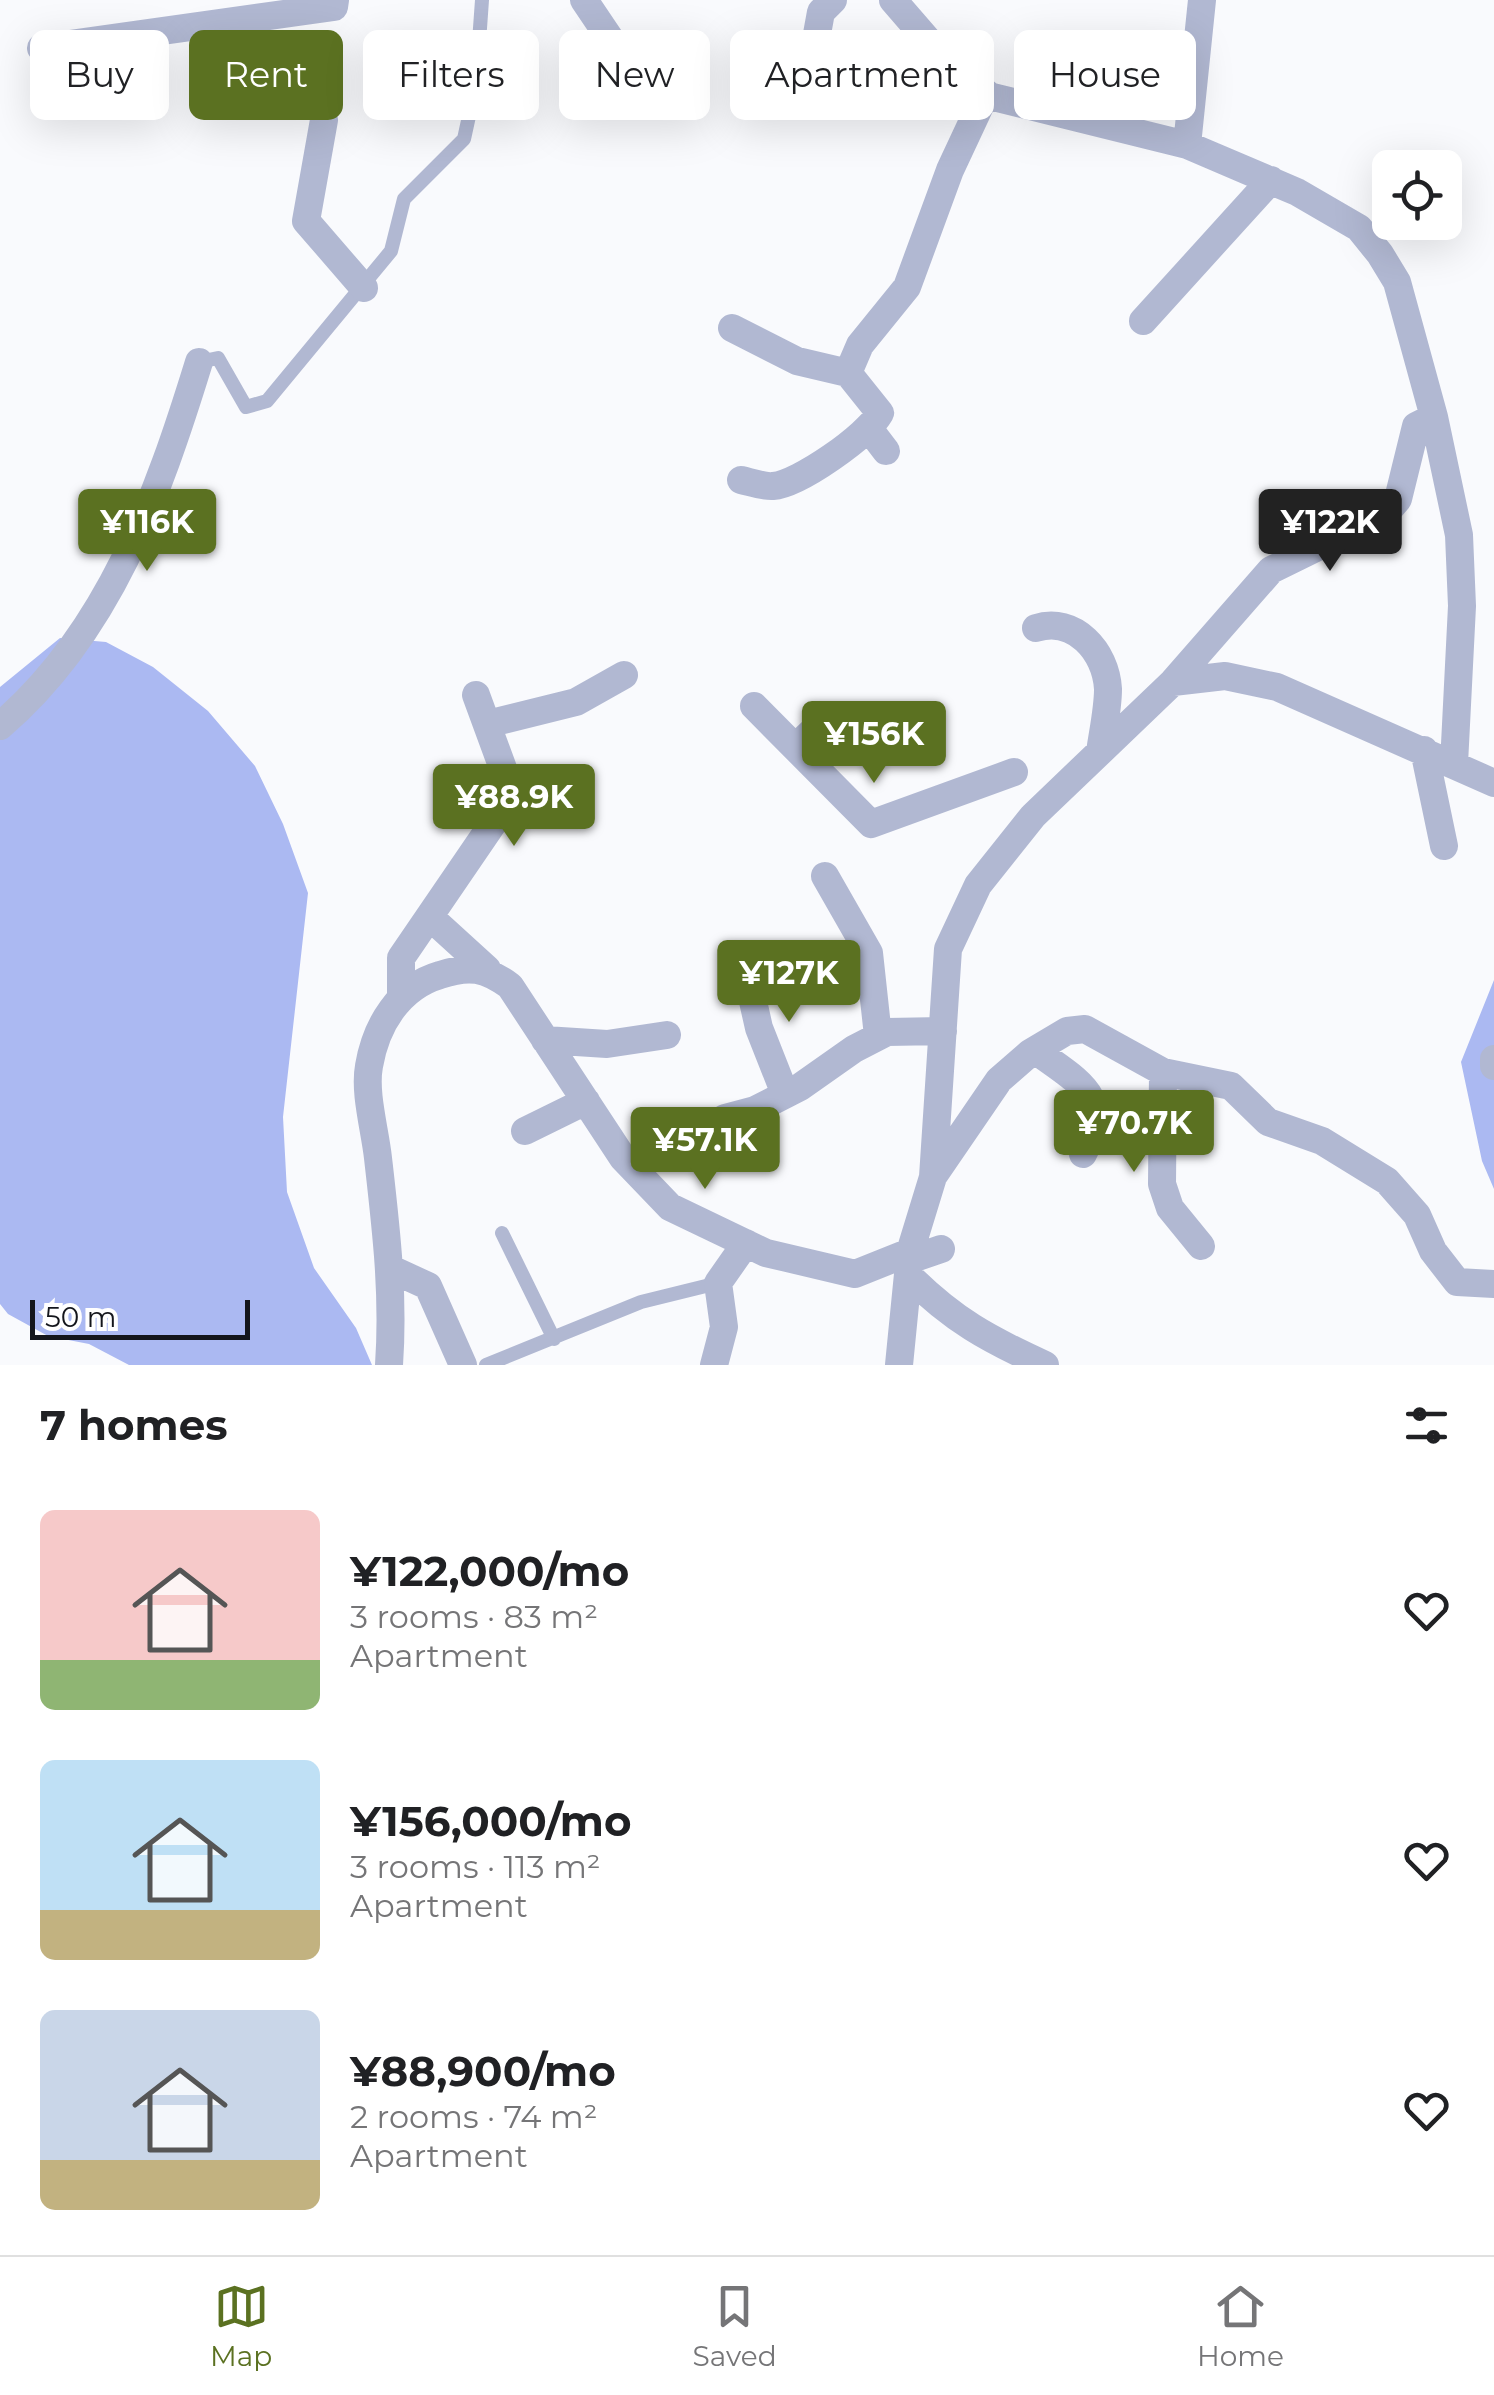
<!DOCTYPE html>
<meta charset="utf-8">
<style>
:root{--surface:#fff;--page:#f6f6f6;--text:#202124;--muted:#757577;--line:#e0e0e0;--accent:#5b7121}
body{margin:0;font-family:Montserrat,sans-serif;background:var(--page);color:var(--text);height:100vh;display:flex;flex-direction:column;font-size:38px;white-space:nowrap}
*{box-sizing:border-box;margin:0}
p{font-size:32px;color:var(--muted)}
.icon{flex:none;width:55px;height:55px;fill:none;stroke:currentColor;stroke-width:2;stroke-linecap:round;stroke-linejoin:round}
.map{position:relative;height:1365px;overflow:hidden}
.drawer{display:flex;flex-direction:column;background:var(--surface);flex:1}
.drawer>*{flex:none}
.guide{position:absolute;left:30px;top:30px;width:1435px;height:90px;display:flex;gap:20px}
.buttons{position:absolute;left:1372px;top:150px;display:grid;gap:20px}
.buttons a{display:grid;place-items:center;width:90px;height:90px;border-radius:15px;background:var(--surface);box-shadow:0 10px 40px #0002;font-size:50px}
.scale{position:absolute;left:30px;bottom:25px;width:220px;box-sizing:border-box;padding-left:10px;border:5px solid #14161c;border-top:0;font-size:28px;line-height:35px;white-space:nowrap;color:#14161c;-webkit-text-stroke:8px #fff;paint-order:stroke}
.price{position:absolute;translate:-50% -85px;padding:0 22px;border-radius:10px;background:var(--accent);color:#fff;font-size:32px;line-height:65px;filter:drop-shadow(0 2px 5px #0008)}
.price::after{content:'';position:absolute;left:50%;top:60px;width:30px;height:22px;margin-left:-15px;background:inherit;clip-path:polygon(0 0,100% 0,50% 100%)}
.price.active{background:#222;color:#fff}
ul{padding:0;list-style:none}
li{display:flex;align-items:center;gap:30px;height:250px;padding:0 40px}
li span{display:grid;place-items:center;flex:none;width:280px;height:200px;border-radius:15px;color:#555}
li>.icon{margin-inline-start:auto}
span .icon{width:120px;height:120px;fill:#fffc;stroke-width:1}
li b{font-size:42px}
h2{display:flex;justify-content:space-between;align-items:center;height:120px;padding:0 40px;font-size:42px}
.tag{padding:0 35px;border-radius:15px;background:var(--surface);box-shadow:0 10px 40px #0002;font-size:35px;line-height:90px}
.tag.active{background:var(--accent);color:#fff}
.tab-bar{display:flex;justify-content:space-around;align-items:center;height:140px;border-top:2px solid var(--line);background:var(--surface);font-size:28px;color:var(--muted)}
.tab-bar a{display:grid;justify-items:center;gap:5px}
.tab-bar .active{color:var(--accent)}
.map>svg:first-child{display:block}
.forest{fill:#abb9f2}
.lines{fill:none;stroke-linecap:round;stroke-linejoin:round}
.service{stroke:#b1b8d2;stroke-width:14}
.minor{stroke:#b1b8d2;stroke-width:28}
</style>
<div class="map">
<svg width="1494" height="1365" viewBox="0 0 1494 1365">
<rect width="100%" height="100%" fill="#f9fafd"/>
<!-- forest -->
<path class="forest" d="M60,638L106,642L153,667L208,711L255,766L283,824L308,893L283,1117L287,1192L314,1268L356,1328L372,1365H129L89,1344L48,1336L8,1314L0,1304V687Z
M1494,980V1189L1482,1161L1461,1062Z"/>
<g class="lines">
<!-- service -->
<path class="service" d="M199,362L218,358L246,407L267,401L391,251L404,199L464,139L476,84L482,0
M502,1233L554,1339
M486,1365L641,1302L718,1283"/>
<!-- minor -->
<path class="minor" d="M584,0L615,46
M893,0L944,59L989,96L1187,145L1297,192L1359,228L1380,254L1397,282L1434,417L1459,535L1462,606L1454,764
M817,34L821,12L833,0
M41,48L334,7L335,0
M214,78L222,23
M324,120L306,221L364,288
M1187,145L1202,0
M1143,321L1271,180
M732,328L797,361L848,373
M870,430L886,451
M741,480C750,482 764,487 773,486C799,484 867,436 880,413L848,373L860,345L907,287L950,170L986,93
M1036,628C1074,616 1106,651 1108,689C1108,709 1103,731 1100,752
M1173,682L1225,676L1277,687L1494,783
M754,706L871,824L1014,772
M487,724L576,702L624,675
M0,726C109,633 158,495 199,362
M796,747L815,729
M1424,750L1444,846
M825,876L869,953L878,1036
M431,918L487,969
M746,970L759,1028L785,1094
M401,998V958L509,800L508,782L476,695
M545,1040L607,1044L667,1035
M1035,1050C1078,1082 1114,1096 1083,1154
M1494,1059V1066
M1163,1072L1162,1184L1170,1208L1201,1246
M725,1118L755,1110L800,1087L854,1049L887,1032L943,1031
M525,1131L586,1101
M934,1175L999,1080L1030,1053L1067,1031L1085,1029L1163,1072L1231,1086L1268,1122L1322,1141L1387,1181L1417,1215L1433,1251L1457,1282L1494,1284
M909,1260L941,1249
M391,1269L428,1286L463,1365
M908,1275C953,1320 988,1339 1045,1365
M389,1365C394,1294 386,1228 378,1158C375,1130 364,1093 369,1066C376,1025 399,987 440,975C470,965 485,968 510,986L623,1158L670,1207L766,1253L855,1274L910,1252L933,1177L948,949L978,885L1033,816L1173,682L1271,570L1385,514L1398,499L1416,426L1434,417
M714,1365L724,1327L718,1283L746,1243
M899,1365L909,1264"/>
</g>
</svg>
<div class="buttons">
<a><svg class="icon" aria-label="locate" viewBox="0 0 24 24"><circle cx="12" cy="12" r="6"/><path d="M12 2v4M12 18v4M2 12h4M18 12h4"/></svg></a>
</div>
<div class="scale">50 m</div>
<b class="price" style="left:147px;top:574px">¥116K</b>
<b class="price active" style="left:1330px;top:574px">¥122K</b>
<b class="price" style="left:874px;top:786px">¥156K</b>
<b class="price" style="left:514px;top:849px">¥88.9K</b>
<b class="price" style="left:789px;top:1025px">¥127K</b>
<b class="price" style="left:1134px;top:1175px">¥70.7K</b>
<b class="price" style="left:705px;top:1192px">¥57.1K</b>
<div class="guide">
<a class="tag">Buy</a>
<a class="tag active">Rent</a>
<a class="tag">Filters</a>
<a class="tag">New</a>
<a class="tag">Apartment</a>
<a class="tag">House</a>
</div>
</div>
<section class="drawer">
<h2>7 homes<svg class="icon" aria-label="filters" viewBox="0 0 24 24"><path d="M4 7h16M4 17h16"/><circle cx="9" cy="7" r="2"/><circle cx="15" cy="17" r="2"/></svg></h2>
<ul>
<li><span style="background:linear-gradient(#f6c9c9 75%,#8fb573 0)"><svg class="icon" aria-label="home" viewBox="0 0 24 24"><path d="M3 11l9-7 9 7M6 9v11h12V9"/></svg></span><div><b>¥122,000/mo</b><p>3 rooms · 83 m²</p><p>Apartment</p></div><svg class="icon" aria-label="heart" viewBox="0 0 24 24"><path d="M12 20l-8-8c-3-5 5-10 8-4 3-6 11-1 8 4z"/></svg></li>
<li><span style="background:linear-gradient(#bfe0f5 75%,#c2b280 0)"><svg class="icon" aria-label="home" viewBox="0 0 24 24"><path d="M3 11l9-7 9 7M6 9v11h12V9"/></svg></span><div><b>¥156,000/mo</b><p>3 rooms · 113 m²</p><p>Apartment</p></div><svg class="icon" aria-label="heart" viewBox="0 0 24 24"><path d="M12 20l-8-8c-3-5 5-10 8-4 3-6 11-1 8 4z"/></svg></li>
<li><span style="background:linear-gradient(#c9d6e8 75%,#c2b280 0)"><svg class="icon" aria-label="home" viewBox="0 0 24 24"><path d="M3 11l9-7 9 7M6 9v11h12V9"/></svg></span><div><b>¥88,900/mo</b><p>2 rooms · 74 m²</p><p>Apartment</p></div><svg class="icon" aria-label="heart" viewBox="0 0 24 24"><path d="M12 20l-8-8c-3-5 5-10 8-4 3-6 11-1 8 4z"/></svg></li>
</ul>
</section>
<nav class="tab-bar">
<a class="active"><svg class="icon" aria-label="map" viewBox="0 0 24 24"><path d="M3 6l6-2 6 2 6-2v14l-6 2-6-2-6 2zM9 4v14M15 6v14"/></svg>Map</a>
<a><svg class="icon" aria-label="saved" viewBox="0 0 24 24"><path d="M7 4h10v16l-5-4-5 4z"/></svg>Saved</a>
<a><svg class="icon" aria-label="home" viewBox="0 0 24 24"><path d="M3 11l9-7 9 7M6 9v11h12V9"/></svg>Home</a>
</nav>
